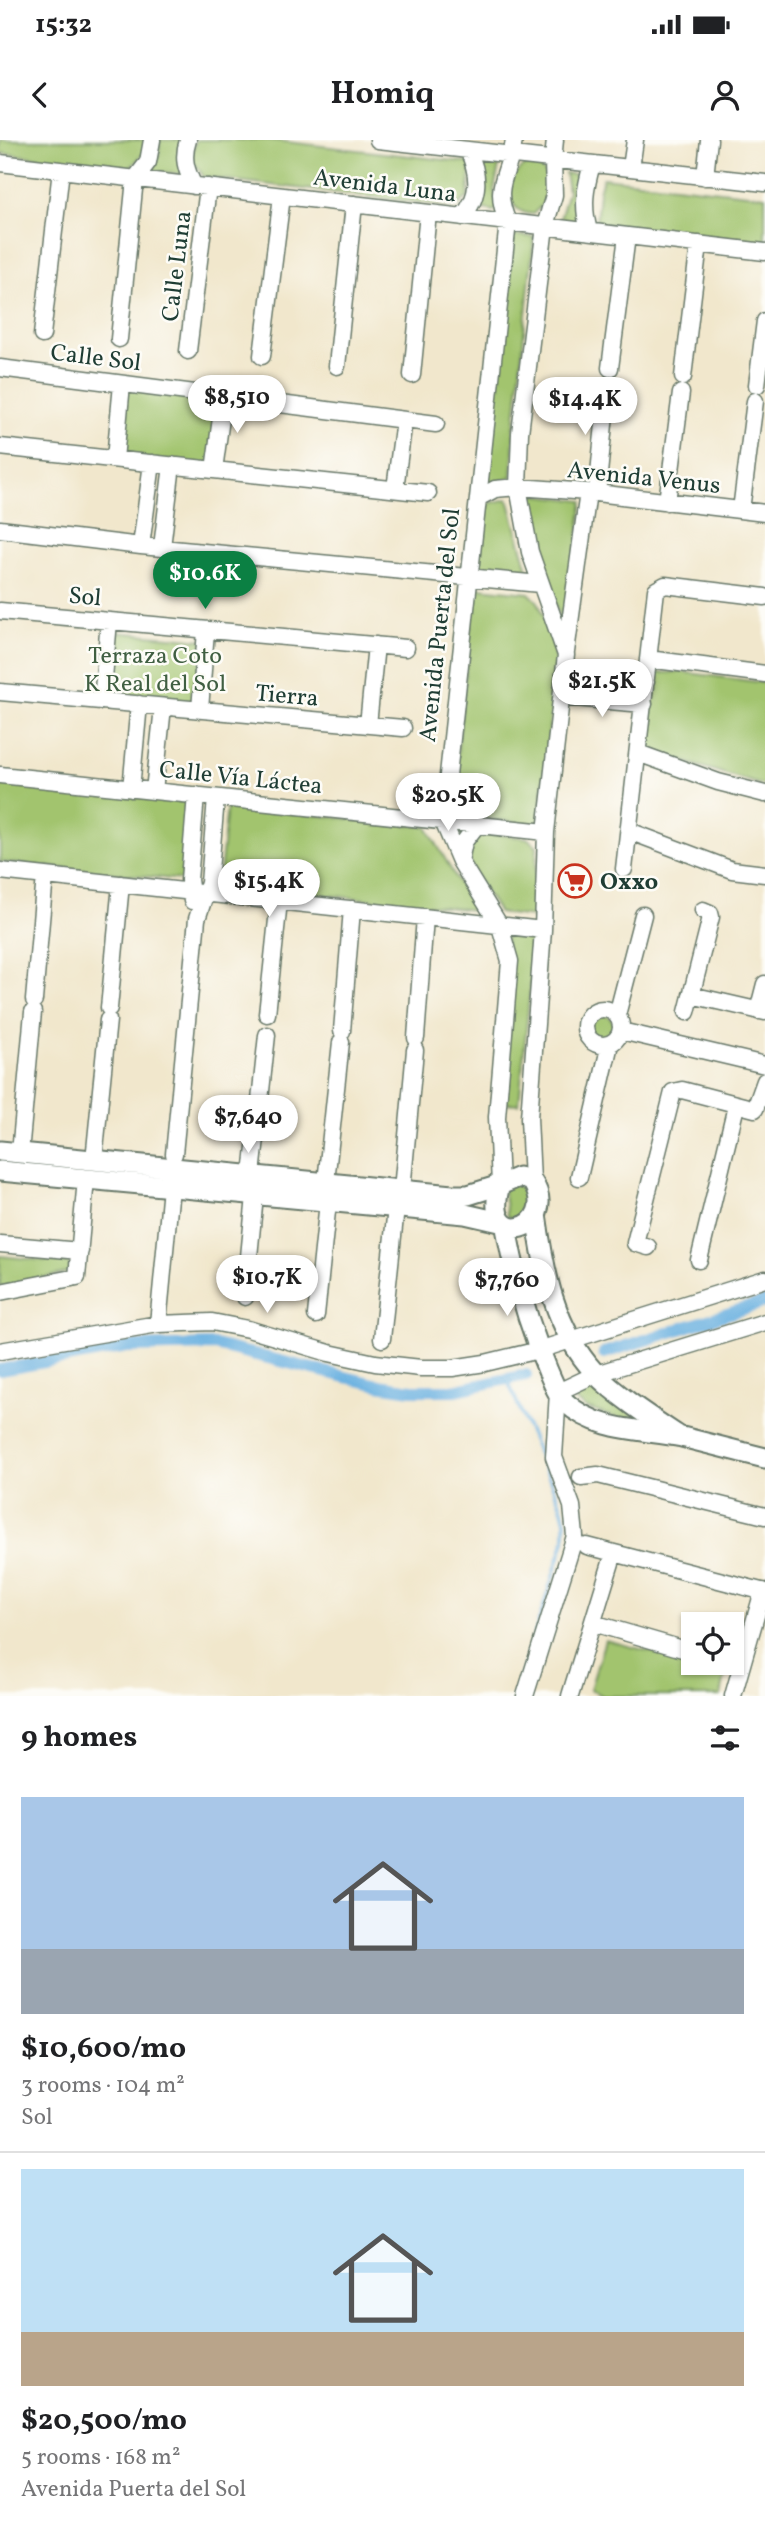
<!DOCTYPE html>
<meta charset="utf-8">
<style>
:root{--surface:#fff;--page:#f6f6f6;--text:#202124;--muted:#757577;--line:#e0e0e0;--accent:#0b8043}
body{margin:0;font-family:Vollkorn,serif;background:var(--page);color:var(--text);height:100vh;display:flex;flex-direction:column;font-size:26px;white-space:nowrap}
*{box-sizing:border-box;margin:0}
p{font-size:23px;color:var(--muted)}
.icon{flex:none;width:38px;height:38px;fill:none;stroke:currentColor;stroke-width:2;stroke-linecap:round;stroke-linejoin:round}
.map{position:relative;height:1556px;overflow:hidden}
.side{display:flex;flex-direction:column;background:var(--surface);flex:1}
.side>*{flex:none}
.buttons{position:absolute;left:681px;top:1472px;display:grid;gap:14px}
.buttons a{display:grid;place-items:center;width:63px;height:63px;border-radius:0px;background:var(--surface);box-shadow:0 2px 5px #0004;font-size:35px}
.price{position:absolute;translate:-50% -60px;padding:0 16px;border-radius:24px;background:#fff;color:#222;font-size:23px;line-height:46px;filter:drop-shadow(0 2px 4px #0008)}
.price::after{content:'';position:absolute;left:50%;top:42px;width:21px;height:16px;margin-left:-10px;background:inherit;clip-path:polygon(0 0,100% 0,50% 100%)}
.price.on{background:var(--accent);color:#fff}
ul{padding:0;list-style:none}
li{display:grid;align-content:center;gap:14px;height:371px;padding:0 21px}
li+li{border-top:2px solid var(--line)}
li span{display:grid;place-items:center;height:217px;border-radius:0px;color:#555}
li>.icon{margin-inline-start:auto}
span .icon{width:126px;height:126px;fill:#fffc;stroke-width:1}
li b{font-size:30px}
h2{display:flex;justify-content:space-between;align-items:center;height:84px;padding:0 21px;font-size:30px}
.status{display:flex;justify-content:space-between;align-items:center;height:49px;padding:0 35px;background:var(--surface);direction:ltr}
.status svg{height:19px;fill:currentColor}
header{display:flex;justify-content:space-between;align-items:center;height:91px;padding:0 21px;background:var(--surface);font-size:32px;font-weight:700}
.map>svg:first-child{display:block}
.green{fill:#a2c46e;stroke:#608051;stroke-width:2}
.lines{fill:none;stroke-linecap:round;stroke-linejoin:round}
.stream{stroke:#69b0e0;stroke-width:3.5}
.canal{stroke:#69b0e0;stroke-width:12}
.minor-casing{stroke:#687869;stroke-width:19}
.major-casing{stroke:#687869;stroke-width:23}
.minor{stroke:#fff;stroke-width:16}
.major{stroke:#fff;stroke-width:19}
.labels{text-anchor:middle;stroke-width:5;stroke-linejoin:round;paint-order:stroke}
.street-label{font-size:24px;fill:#1f3d34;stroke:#fdfcf7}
.park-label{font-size:24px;fill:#405f42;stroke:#fdfcf7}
.poi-label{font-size:24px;font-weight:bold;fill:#1f3d34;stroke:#fdfcf7;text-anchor:start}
</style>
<div class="status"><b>15:32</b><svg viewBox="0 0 49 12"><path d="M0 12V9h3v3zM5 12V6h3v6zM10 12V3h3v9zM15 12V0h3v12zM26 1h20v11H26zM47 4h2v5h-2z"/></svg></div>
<header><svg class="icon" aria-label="back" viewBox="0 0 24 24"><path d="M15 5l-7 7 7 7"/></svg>Homiq<svg class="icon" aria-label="person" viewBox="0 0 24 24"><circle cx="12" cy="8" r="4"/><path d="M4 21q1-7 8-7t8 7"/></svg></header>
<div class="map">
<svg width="765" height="1556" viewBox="0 0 765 1556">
<rect width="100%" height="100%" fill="#fdfcf7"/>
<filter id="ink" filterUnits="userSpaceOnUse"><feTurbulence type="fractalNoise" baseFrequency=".0143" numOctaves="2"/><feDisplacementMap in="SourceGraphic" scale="14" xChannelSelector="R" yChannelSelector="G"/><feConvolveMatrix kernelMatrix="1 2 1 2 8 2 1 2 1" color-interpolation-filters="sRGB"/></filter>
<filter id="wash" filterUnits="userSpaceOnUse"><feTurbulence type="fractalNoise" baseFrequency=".00686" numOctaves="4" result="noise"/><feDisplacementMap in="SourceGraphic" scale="28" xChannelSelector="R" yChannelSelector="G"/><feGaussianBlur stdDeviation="1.57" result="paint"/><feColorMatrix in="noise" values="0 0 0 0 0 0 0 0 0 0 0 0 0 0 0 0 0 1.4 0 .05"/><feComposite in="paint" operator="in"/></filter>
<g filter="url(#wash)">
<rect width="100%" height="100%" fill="#f1e7cc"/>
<!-- green -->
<path class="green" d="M0,0H147L146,11L130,28L0,13Z
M160,0H183L182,34L153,31L159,16Z
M196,0H269L471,23L468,57L456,67L204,37L191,18Z
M482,24L499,26L494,50L498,68L494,71L479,68L485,41Z
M524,26C552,24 547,41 546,61L533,74C504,73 504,40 524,26Z
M565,33L583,36L576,50V81L560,79L568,51Z
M603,38L765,56V103L596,83L599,52Z
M513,95L534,97L514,289L512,337L484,348Z
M122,244L224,256L214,330L115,319Z
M529,354L583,361L565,492C549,446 536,402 529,354Z
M508,359L530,437L476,430L485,364Z
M479,448L529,453L538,462L551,493L556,524L539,685L451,674L474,453Z
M114,492L203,500L197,565L108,557Z
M681,532L765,543V646L666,616L646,606L657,533Z
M0,644L189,662L182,740L0,722Z
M227,666L427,687L474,770L219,744Z
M485,693L527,698L537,706L533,777L499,773C485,748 449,711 485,693Z
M506,792L535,795L519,964L504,963Z
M590 887a12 12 0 1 1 24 0a12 12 0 1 1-24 0Z
M511,1042L524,1048L528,1066L523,1077L513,1079L507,1076L503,1047Z
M0,1116L69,1123L71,1132L0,1147Z
M592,1250L648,1283L641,1286L586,1268L576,1261V1255Z
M605,1500L726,1531L721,1556H603L590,1549Z"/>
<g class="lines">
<!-- stream -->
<path class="stream" d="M507,1239L561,1366L565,1382V1398L515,1556"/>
<!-- canal -->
<path class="canal" d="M604,1213L765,1162
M0,1230L127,1207L215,1205L378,1245L412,1250H456L526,1235"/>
</g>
</g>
<g filter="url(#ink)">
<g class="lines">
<defs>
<path id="minor" d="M188,0C182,18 186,30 194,46
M378,0L765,43
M0,23L765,112
M631,28L635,0
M705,37L709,0
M462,77C481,56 479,34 468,10
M589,91C582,66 585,49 592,24
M42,195L61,30
M119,199L135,39L148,22L152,0
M188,211L208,47
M262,216L282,56
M337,226L354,64
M0,228L436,284
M610,228L627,96
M412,235L428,73
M683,237L699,104
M757,245L765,181
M0,307L428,353
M115,319L122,244
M214,330L224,256
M395,349L404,280
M597,353L608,245
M478,358L495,349L518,347L588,352L765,373
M667,362L681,253
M741,370L755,261
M0,389L141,406L540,444
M141,406L152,323
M162,407L172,325
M0,471L406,508
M566,512L588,352
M648,519L765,534
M565,534L646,542
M0,552L403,588
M562,557L644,564
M102,561L109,481
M200,570L206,490
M368,585L376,505
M638,613L718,642L765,654
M0,635L546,692
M131,649L139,564
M154,651L163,567
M629,691L732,730L765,734
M460,721L464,702L477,685
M624,729L656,450L665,445L765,457
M0,731L543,790
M192,761L189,740L196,655
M691,855L765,872
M34,860L45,736
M109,868L121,744
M585 887a18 18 0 1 1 36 0a18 18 0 1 1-36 0Z
M758,871L765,844
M687,872L711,777L710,773L703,770
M267,874L279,761
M617,875L643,775
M342,891L352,769
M621,891L765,925
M416,898L425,777
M20,1013L33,872
M174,1014L197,779L209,743L216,658
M94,1020L108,880
M252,1035L267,895
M579,1037L610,904
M532,1041L529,978L543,790L546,692L566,515L530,412L518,347L520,293L545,86L554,55L553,20L555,0
M326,1042L341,902
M500,1045L497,977L510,821L500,786L460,721L443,681L508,82C491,45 510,34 514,0
M402,1050L415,910
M0,1104L80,1111
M648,1107L635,1103L673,952L682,950L755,969L765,941
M699,1120L736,966
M0,1152L77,1137L86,1039
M245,1157L255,1056
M316,1175L328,1062
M158,1184L172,1037
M382,1199L396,1068
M0,1211L158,1184L212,1182L248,1189L329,1213L375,1223L421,1228H452L485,1223L539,1210L765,1139
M581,1337L598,1335L765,1376
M587,1406L765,1452
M593,1483L693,1512
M525,1556L575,1396L572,1366L554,1317L558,1252L596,1234L765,1182
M570,1556L614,1413
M733,1556L763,1451"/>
<path id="major" d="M0,1011L452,1055H468L500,1045
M0,1031L465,1074L500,1082
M519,1037L532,1041C563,1089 480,1115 500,1045Z
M536,1074C544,1132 554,1188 595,1233C614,1254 653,1279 677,1295
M506,1088C515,1137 528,1184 548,1231C553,1242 557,1255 566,1263C598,1292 643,1289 682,1297C710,1304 737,1311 765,1318"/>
</defs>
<!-- minor casing -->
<use href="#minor" class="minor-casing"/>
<!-- major casing -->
<use href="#major" class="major-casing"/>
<!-- minor -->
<use href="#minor" class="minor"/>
<!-- major -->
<use href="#major" class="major"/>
</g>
</g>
<!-- icons -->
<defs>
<symbol id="supermarket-ring" viewBox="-11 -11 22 22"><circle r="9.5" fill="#fdfcf7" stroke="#c8321e" stroke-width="1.5"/><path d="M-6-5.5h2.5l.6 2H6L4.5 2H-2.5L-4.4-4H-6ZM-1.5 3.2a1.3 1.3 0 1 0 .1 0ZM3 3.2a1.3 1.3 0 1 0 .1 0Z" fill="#c8321e"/></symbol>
</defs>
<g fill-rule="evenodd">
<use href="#supermarket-ring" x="556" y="722" width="38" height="38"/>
</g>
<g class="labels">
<!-- street labels -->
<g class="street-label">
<text transform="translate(385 45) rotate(7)" y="8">Avenida Luna</text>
<text transform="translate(176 126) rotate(-83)" y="8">Calle Luna</text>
<text transform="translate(96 217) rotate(7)" y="8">Calle Sol</text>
<text transform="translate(644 337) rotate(6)" y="8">Avenida Venus</text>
<text transform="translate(85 456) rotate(5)" y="8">Sol</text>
<text transform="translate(439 485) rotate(-84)" y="8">Avenida Puerta del Sol</text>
<text transform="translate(287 555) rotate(5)" y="8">Tierra</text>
<text transform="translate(241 637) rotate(6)" y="8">Calle Vía Láctea</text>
</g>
<!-- park labels -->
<g class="park-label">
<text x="155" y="523">Terraza Coto<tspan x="155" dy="28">K Real del Sol</tspan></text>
</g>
<!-- poi labels -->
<g class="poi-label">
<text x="600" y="749">Oxxo</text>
</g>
</g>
</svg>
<div class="buttons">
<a><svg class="icon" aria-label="locate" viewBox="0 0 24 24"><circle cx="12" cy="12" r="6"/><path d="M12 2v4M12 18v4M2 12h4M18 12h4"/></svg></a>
</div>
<b class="price" style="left:237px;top:295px">$8,510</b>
<b class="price" style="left:585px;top:297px">$14.4K</b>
<b class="price on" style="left:205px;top:471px">$10.6K</b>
<b class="price" style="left:602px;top:579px">$21.5K</b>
<b class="price" style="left:448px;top:693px">$20.5K</b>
<b class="price" style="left:269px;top:779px">$15.4K</b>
<b class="price" style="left:248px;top:1015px">$7,640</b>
<b class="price" style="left:267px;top:1175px">$10.7K</b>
<b class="price" style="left:507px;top:1178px">$7,760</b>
</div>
<section class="side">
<h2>9 homes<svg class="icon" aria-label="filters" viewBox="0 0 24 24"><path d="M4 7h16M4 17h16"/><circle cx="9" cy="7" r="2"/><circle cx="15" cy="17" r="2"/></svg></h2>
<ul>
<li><span style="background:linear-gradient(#a9c7e8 70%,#9aa5b1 0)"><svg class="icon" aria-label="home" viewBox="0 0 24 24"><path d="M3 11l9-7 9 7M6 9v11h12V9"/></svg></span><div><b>$10,600/mo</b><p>3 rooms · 104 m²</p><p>Sol</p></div></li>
<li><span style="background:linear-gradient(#bfe0f5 75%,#b9a48a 0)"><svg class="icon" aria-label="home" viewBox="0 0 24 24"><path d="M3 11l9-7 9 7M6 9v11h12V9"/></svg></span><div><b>$20,500/mo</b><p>5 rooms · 168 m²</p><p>Avenida Puerta del Sol</p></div></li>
</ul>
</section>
